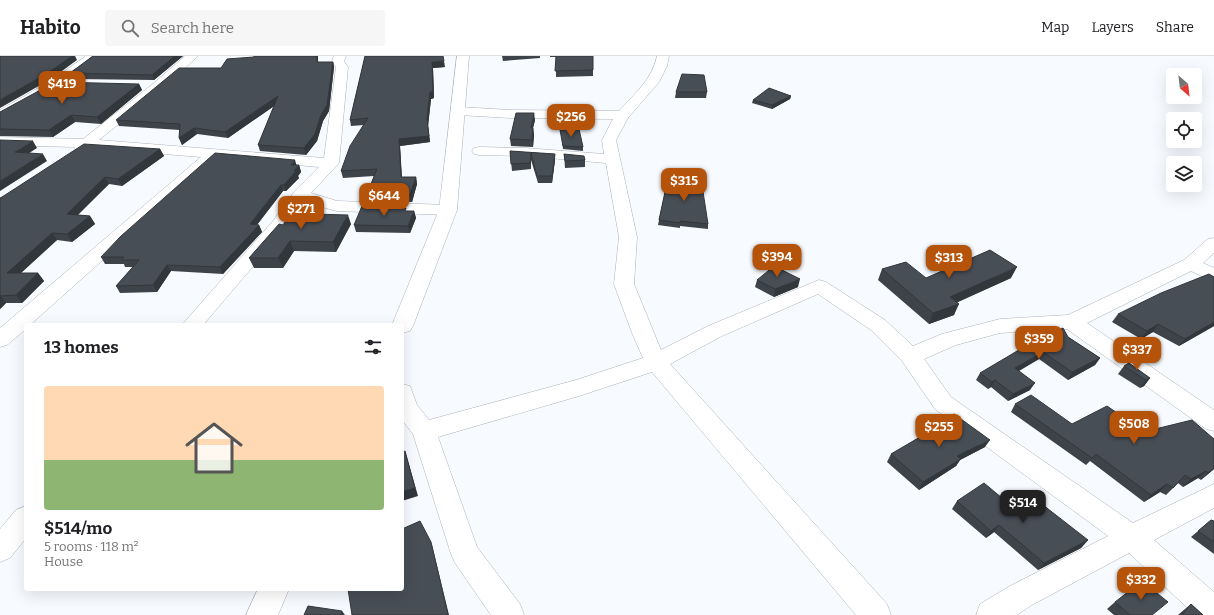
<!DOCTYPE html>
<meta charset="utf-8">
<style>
:root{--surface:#fff;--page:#f6f6f6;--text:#202124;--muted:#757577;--line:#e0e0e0;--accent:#b45309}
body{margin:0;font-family:Bitter,serif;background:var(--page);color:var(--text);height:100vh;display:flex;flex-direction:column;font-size:15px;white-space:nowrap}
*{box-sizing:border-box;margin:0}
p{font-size:13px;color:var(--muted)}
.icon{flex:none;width:22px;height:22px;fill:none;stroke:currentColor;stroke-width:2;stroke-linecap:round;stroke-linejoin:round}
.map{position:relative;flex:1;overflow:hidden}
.drawer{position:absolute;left:24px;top:267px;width:380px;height:268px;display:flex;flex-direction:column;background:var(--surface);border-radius:4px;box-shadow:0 4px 16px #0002}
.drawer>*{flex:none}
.needle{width:26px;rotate:152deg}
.fabs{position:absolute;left:1166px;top:12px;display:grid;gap:8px}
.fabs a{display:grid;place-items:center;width:36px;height:36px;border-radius:4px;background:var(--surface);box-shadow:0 4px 16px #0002;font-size:20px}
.price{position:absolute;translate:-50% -34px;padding:0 9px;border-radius:8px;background:var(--accent);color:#fff;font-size:13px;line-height:26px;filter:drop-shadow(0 1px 2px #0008)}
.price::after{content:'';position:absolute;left:50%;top:24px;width:12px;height:9px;margin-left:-6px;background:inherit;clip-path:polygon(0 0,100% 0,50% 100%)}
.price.on{background:#222;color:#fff}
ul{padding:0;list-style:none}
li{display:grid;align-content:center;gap:8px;height:212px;padding:0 20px}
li+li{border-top:1px solid var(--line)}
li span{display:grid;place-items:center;height:124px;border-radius:4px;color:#555}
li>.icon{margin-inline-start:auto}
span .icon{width:72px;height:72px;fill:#fffc;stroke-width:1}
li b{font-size:17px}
h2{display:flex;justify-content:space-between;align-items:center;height:48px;padding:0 20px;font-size:17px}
header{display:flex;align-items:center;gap:24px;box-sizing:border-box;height:56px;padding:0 20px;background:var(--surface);border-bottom:1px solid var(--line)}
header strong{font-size:19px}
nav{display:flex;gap:22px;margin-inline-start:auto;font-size:14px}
.search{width:280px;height:36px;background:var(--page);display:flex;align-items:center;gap:10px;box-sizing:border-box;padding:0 14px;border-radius:4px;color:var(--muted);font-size:15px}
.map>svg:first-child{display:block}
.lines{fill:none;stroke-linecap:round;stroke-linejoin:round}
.minor-casing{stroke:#abb2bb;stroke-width:1}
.major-casing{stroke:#abb2bb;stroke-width:1}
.minor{fill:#fff;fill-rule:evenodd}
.major{fill:#fff;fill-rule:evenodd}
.wall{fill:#3e434a}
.shaded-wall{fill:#32373c}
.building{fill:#484e56;stroke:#32373c}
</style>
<header>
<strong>Habito</strong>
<div class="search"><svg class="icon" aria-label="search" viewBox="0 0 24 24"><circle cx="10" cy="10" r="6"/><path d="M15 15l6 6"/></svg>Search here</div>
<nav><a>Map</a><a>Layers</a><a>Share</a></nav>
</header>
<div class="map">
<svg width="1214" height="559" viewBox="0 0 1214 559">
<rect width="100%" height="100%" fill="#f7fafe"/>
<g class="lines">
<defs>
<path id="minor" d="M86,0H100L60,30L0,64V54L52,24Z
M185,0H198L162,33L99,84L324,102L336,11L332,5L334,0H346L344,5L348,11L339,107L311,137L337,145L448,149L454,150L456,154L454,158L448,159L337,155L303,146L285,173L203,269H182L273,165L294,136L319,111L217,102L30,269H26V273L7,289L0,291V272L201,101L89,92L81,95L76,94L74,91L0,89V81L83,83L154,27Z
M657,0H669L667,10L659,26L628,62L616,84L637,181L634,228L661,294L708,270L819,224L826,226L885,264L913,290L942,278L1000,263L1068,259L1184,204L1208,183L1214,182V197L1203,207L1214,212V226L1191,215L1087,267L1214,354V375L1206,373L1067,273L1000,277L956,289L924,303L951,341L1133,467L1214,428V452L1154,484L1214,536V559H1195L1129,497L1030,550L1017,559H976L980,548L1010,530L1108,480L935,353L902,305L871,274L818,238L722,280L670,308L887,548L891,559H856L652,316L579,340L438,381L477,491L520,548L524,559H491L455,507L451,498L413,378L402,364V328L410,330L417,349L429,364L576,324L643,302L632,277L614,228L619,181L606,107L525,100L479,99L474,98L472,95L474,92L479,91L525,92L604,98L602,84L613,63L511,62L459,59L454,58L452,55L454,52L459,51L511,54L619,55C635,37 652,24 657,0Z
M26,450V482L10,502L0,506V473L16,454Z"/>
<path id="major" d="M457,0H469L457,154L413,270L410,275L402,277V269H392L439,154Z
M258,533H289L278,559H246Z"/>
</defs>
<!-- minor casing -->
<use href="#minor" class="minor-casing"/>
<!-- major casing -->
<use href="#major" class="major-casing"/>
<!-- minor -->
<use href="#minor" class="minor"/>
<!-- major -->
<use href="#major" class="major"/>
</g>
<!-- wall -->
<path class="wall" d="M93,0H183L154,24L73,23L70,17Z
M365,0L445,11L433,12L434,42L431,43L428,70L430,86L400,90L402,121H416L417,128L412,146L369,145L367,138L374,120L343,122L341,115L364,69L351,70L350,64Z
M502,0H540V2L503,5Z
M550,0H593V20L556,21V1H550Z
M318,6H333L334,11L329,55L323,65L317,85L306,99L260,95L258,89L274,50L228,82L197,78L182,89L179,82L180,74L119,70L116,64L221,12Z
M139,28L142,34L101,68L75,66L53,81L0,80V56Z
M676,36H707L706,42H675Z
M791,40L790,43L772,53L752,47L753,44Z
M535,64L533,72L534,79L533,91L511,90L510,83Z
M561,77L583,91V95L563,93Z
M160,93L164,100L122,130L109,128L78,159L90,160L95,168L72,186L57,184L21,217H38L44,225L22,247H6L0,253V142Z
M510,95L555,98V104L552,127H538L531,104V113L512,115Z
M564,98L585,104V111L565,112Z
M297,109H299L301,116L298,120L299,122L286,135H283L257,169H259L262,176L223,218L171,215L157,236L120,237L116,230L133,211H125L124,208H105L101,201Z
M668,122L708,168V173L680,170V172L658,169L659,164Z
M324,155L322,158L351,168L336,196L294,195L283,212H254L249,202L283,169Z
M407,155H414L416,162L410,177L356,176L354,169Z
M882,213L926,222H1011L957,246L954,259L929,268L878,224Z
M757,224L798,231L774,241L755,231Z
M1118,258L1214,270L1179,290L1153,276L1141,283L1112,266Z
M1068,281L1100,302L1095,309L1068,324L1039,303L1019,315L1030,334L1008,345L991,331L988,333L976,324L980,317Z
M1124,310L1150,322L1144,330L1140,332L1118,318Z
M1015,348L1072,368L1120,359L1118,362L1139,377L1214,383V413L1201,424L1198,422L1183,431L1178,427L1166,439L1160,436L1144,446L1090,405L1086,409L1011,356Z
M933,368L985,391L960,404L956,410L919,434L887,406L891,398L929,376Z
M957,445L1026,462L1088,484L1081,492L1038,514L994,476L986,482L952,453Z
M1211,464L1214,465V498L1191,481Z
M1115,546L1152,559H1114L1107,553Z
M1191,548L1203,559H1178L1179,558Z"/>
<!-- shaded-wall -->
<path class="shaded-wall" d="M72,0H75L77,4L51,23L0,52V44Z
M175,0H183L154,24L152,19Z
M316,0H318V12Z
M444,5L445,11L433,12L434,42L431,43L428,70L430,86L400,90L402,128L401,121L399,83L427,63L432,6Z
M333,6L334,11L329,55L323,65L317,85L306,99L304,92Z
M139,28L142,34L101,68L97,61Z
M278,40L280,46L228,82L225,76Z
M791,40L790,43L772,53V49Z
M534,57L535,64L533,72L534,79L533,91L531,72Z
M71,59L75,66L53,81L49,74Z
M194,72L197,78L182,89L179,82Z
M33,85L37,92L20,103L15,96Z
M160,93L164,100L122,130L118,123Z
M531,97V113L530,107Z
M43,98L47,105L0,135V125Z
M555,98V104L552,127V120Z
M295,104L297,111L291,109Z
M299,109L301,116L298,120L299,122L286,135L284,129Z
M105,121L109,128L71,165L67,158Z
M416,121L417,128L412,146L410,139Z
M281,129L283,135L252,175L250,168Z
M321,145L324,155L316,168L312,158Z
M414,155L416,162L410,177L408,170Z
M348,159L351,168L336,196L333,186Z
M90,160L95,168L72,186L67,178Z
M259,169L262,176L223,218L220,211Z
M52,177L57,184L12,225L7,217Z
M290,185L294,195L283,212L278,202Z
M167,209L171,215L157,236L153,229Z
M1017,211L1011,222L945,252L950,241Z
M38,217L44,225L22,247L16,239Z
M800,223L798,231L774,241L775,233Z
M0,239L6,247L0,253Z
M959,248L954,259L929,268L933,257Z
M1214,266V270L1179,290L1185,283Z
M1158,268L1153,276L1141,283L1147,275Z
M1043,296L1039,303L1011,319L1015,312Z
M1100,302L1095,309L1068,324L1072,316Z
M1150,322L1144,330L1140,332L1146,324Z
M995,324L991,331L988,333L992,326Z
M1035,327L1030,334L1008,345L1013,338Z
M990,384L985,391L960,404L956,410L919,434L923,426L957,400Z
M405,395L418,440L402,445V436Z
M1214,412V413L1201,424L1208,417Z
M1206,415L1198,422L1183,431L1191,423Z
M1167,428L1160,436L1144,446L1151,439Z
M999,469L994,476L986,482L991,475Z
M1088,484L1081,492L1038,514L1044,507Z
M431,486L433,493L449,559H448Z
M342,555L345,559H341Z"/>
<!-- building -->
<path class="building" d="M0,0H72L48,17L0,44Z
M93,0H175L152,19L70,17Z
M254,0H316L317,6H333L327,49L321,59L315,78L304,92L258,89L278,40L225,76L194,72L179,82L180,68L116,64L179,12H221L227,3L254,1Z
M365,0H443L444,5L432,6L433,36H430L427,63L429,80L399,83L401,121H416L410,139L367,138L377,113L341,115L350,90L368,62L350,64Z
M556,0H593V14L555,15Z
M682,18L704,19L707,36H676Z
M55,26L139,28L97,61L71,59L49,74L0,73V56Z
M769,32L791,40L772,49L753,44Z
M516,57H534L531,72H533L532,84L510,83Z
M579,73L583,91L563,90L560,74Z
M0,84L33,85L15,96L43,98L0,125Z
M84,88L160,93L118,123L105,121L67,158L90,160L67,178L52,177L7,217H38L16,239L0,240V142L2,141Z
M510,95L555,98L552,120H537L531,97L530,107L511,108Z
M215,97L295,104L291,109H299L294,115H296L284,129H281L250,168L259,169L220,211L167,209L153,229L116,230L139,204H121L124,201H101L121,180Z
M564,98L584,100L585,104L565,105Z
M668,122L701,123L708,168L680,165V167L659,164Z
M299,145H321L312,158L348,159L333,186L290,185L278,202H249L279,168L283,169Z
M362,150L406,152L405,155H414L408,170L354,169Z
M990,194L1017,211L950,241L959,248L933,257L882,213L906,206L926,222Z
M774,210L800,223L775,233L757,224Z
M1209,218L1214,221V266L1185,283L1158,268L1147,275L1118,258L1161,237Z
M1063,272L1068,281L1100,302L1072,316L1043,296L1015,312L1035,327L1013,338L995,324L992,326L980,317L1029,288Z
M1129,307L1150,322L1146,324L1124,310Z
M1031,339L1072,368L1107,350L1120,359L1116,361L1139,377L1192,364L1214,383V412L1208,417L1206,415L1191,423L1185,419L1173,432L1167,428L1151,439L1096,398L1092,402L1015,348Z
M954,358L990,384L957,400L961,403L923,426L891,398L937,371L933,368Z
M405,395L415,432L402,436V396Z
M984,427L1026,462L1043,449L1088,484L1044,507L999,469L991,475L957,445Z
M1211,464L1214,465V486L1198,475Z
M420,465L431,486L448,559H352L348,533H402V473Z
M1142,525L1168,546L1152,559H1130L1115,546Z
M1191,548L1203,559H1182Z
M308,550L342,555L341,559H304Z"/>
</svg>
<div class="fabs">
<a><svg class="needle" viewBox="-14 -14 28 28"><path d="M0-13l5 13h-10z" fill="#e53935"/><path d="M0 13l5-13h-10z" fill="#757577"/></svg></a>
<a><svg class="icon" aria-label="locate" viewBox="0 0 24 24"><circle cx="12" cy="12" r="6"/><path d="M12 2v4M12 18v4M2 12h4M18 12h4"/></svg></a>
<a><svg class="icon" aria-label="layers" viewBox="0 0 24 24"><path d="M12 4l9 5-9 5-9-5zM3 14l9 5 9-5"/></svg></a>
</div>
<b class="price" style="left:62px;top:49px">$419</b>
<b class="price" style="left:571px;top:82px">$256</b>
<b class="price" style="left:684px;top:146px">$315</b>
<b class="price" style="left:384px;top:161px">$644</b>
<b class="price" style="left:301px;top:174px">$271</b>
<b class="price" style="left:777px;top:222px">$394</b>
<b class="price" style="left:949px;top:223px">$313</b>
<b class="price" style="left:1039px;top:304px">$359</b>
<b class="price" style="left:1137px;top:315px">$337</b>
<b class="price" style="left:1134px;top:389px">$508</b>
<b class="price" style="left:939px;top:392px">$255</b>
<b class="price on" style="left:1023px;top:468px">$514</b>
<b class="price" style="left:1141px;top:545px">$332</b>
<section class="drawer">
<h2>13 homes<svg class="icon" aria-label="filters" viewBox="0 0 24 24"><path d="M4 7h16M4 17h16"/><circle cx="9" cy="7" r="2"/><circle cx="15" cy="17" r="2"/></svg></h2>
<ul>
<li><span style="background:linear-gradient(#ffd9b3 60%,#8fb573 0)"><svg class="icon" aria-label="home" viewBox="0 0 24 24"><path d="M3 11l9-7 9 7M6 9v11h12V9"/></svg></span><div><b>$514/mo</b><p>5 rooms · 118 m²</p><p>House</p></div></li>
</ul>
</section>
</div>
